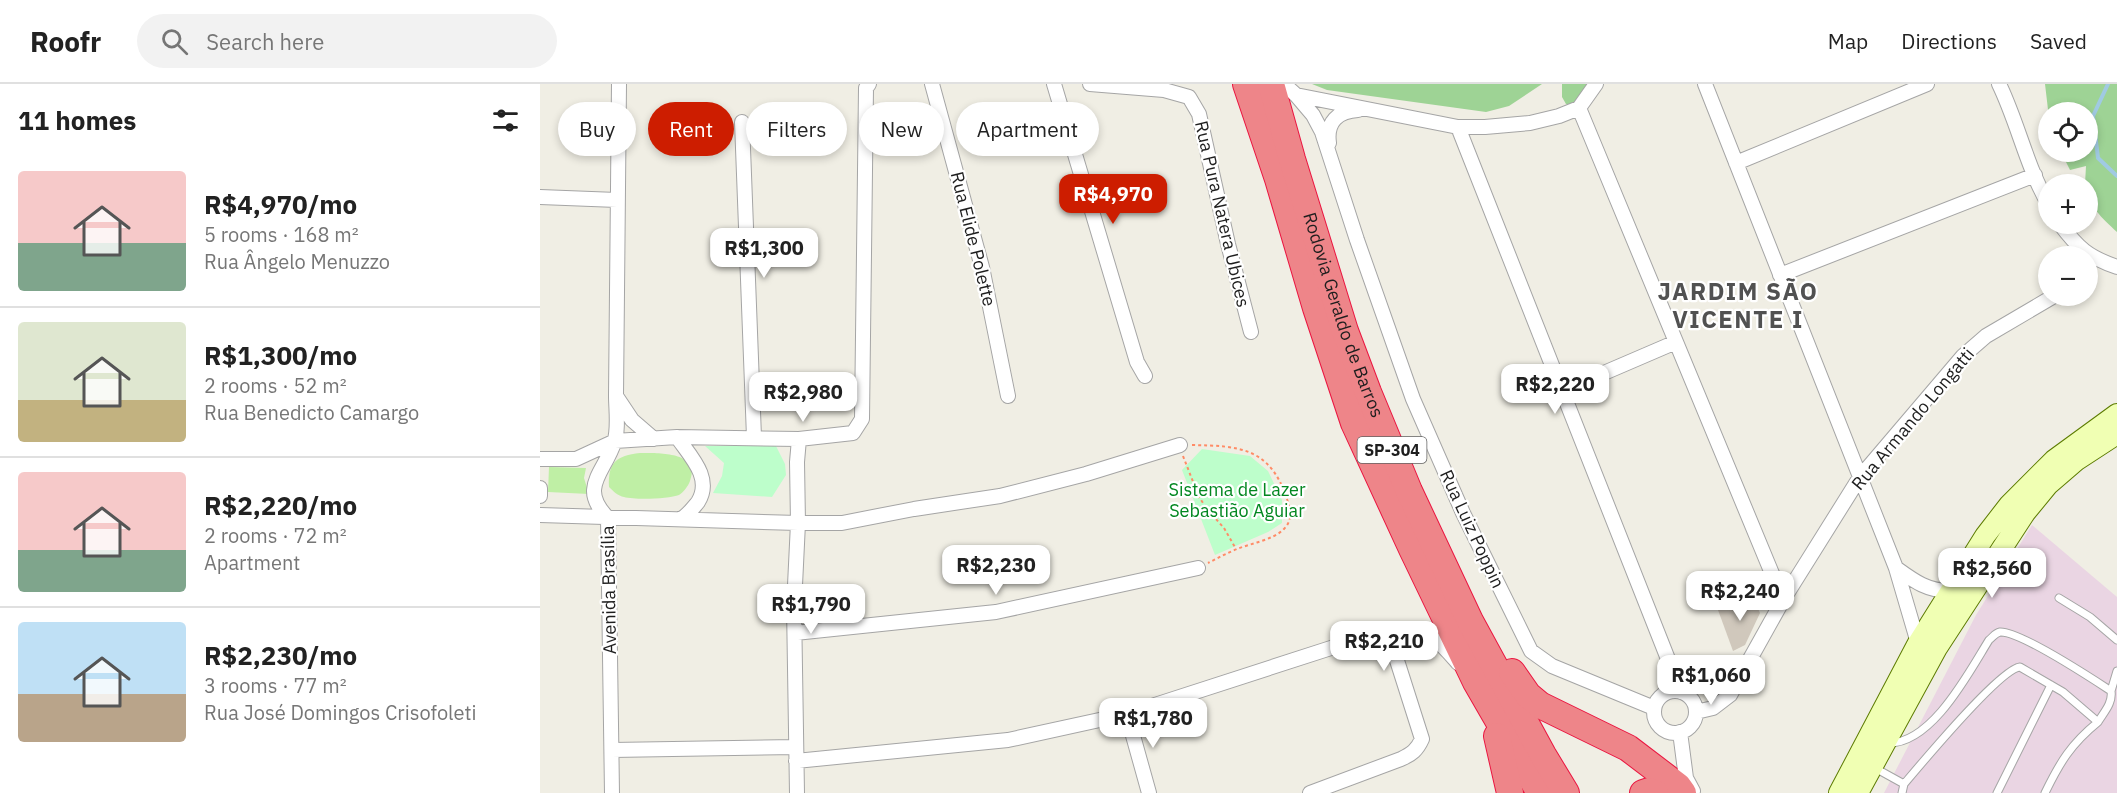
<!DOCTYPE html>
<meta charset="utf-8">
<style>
:root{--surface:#fff;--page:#f2f2f2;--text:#222;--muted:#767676;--line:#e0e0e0;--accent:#cd1d00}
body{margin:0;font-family:"IBM Plex Sans",sans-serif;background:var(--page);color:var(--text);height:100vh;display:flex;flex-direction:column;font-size:22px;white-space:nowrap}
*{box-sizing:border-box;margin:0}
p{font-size:20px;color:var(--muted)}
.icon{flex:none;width:33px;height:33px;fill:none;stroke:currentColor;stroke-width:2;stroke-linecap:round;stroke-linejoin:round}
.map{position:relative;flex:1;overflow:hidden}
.drawer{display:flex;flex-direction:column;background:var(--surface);width:540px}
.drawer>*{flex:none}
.guide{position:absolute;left:18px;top:18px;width:570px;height:54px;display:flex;gap:12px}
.tools{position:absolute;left:1498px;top:18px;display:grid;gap:12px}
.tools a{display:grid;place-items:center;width:60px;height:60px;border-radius:50%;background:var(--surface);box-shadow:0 3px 9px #0003;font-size:30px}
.price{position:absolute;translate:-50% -51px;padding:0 14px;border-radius:12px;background:#fff;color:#222;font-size:20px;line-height:39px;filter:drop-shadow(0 2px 3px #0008)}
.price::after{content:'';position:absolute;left:50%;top:36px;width:18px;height:14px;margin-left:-9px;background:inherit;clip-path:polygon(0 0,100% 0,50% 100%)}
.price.selected{background:var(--accent);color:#fff}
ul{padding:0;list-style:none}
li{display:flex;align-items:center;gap:18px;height:150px;padding:0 18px}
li+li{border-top:2px solid var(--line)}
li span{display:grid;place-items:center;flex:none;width:168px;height:120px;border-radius:6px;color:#555}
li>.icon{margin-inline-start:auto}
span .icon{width:72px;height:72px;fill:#fffc;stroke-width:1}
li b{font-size:26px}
h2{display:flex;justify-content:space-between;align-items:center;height:72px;padding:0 18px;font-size:26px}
.pill{padding:0 21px;border-radius:27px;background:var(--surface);box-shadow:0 3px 9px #0003;font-size:21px;line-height:54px}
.pill.selected{background:var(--accent);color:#fff}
header{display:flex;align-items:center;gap:36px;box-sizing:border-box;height:84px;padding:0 30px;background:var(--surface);border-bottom:2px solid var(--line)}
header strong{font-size:28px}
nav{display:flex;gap:33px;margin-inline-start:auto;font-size:21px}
.search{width:420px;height:54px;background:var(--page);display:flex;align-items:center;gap:15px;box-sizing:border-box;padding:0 21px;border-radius:33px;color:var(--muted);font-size:22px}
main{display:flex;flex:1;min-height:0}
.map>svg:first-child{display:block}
.industrial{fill:#ead5e3}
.grass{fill:#bfefa5}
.forest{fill:#9ed395}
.park{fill:#bdfecb}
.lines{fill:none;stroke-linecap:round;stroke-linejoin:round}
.stream{stroke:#a0cae2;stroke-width:4}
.building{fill:#d0c8bc}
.lane-casing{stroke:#a5a5a5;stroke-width:9}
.street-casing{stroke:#a5a5a5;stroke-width:16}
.secondary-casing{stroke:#5c7b00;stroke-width:22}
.highway-casing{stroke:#ea1540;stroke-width:28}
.path{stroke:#ff8b66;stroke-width:2;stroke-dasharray:3 3;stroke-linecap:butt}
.lane{stroke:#fff;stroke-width:7}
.street{stroke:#fff;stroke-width:14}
.secondary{stroke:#f0ffb3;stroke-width:20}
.highway{stroke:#ee8589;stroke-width:26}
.labels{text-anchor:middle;stroke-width:4.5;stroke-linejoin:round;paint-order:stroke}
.shield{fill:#fff;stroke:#626262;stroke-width:1.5}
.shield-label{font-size:16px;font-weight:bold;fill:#1e1e1e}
.street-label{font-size:18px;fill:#1e1e1e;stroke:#fff}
.park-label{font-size:18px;fill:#028720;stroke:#fff}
.district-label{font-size:24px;font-weight:bold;letter-spacing:1.5px;fill:#515151;stroke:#fff}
</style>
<header>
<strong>Roofr</strong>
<div class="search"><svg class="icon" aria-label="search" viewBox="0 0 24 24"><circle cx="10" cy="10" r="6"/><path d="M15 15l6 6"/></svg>Search here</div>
<nav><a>Map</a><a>Directions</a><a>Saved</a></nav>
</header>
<main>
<section class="drawer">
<h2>11 homes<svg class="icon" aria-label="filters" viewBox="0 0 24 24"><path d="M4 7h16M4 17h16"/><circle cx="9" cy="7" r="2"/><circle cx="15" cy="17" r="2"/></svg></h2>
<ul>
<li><span style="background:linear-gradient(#f6c9c9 60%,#7fa58c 0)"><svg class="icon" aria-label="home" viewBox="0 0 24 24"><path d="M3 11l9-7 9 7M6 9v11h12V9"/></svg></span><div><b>R$4,970/mo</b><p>5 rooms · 168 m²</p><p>Rua Ângelo Menuzzo</p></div></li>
<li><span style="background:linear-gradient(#dfe7d0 65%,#c2b280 0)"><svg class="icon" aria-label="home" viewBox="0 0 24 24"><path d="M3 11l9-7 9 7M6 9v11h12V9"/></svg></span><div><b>R$1,300/mo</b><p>2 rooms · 52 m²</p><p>Rua Benedicto Camargo</p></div></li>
<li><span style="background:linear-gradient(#f6c9c9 65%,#7fa58c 0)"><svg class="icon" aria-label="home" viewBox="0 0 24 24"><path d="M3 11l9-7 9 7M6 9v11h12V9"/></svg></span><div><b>R$2,220/mo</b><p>2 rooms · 72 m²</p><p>Apartment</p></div></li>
<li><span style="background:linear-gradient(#bfe0f5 60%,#b9a48a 0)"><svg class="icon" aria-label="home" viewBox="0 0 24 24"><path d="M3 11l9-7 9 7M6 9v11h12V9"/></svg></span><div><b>R$2,230/mo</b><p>3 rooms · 77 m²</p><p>Rua José Domingos Crisofoleti</p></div></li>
</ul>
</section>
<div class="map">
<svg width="1577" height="709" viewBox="0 0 1577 709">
<rect width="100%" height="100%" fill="#f0eee4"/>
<!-- industrial -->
<path class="industrial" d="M1492,441L1577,513V709H1344L1436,531Z"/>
<!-- grass -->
<path class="grass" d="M100,369C116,369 162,367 150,397C148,402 144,408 139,411C129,415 95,416 84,413C78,412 73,407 69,403C68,378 76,372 100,369Z
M9,383L46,384L44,394L49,410L8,408Z"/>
<!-- forest -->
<path class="forest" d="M772,0H1002L969,22L946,28L787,6Z
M1022,0H1061L1033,23L1026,20L1022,13Z
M1505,0H1577V148C1562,134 1548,123 1548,100H1545L1546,82L1530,86L1521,68H1548V28H1509V34Z"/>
<!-- park -->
<path class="park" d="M165,362H236L245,380L246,391L232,413L173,409L182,392L184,379Z
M662,365L710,372L728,387L742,416V439L728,448L675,471L642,386Z"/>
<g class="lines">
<!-- stream -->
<path class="stream" d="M1568,0L1553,32L1558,74L1577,92"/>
</g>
<!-- building -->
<path class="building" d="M1213,513L1220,529L1205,561L1193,567L1178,526Z"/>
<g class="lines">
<defs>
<path id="lane" d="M1519,514L1550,533L1577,556
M1571,607L1577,587
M1348,659C1392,660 1429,588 1449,556C1453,553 1455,549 1460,548C1480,547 1551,594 1571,607C1573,619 1564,628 1558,638
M1335,684L1364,700
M1362,709L1364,700C1381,680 1460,585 1480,583L1523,608L1558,638C1531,660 1520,678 1505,709
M1457,709L1511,601"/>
<path id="street" d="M392,0L442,183L468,312
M514,0L597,278L605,292
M550,0L624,6L649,13L659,30L688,160L711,248
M744,0L756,11L773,31L782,48L817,156L873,315L923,429L991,567L1012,582L1114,624
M1165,0L1356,484L1378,559
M1459,0C1478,39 1487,84 1509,121
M756,11L918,43H945L990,39L1019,32L1039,24L1056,0
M1039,24L1243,516
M202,38L214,353
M918,43L1141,608
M789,59C786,38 798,27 818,26
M1196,79L1387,0
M0,113L77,116
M1520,140C1538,164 1548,173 1577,183
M1240,191L1495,91
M1022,307L1136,258
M76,312L79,0
M137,353C150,372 173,394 158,418C153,424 148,431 141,435
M0,375H36L75,357L137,353L259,355L313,349L322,335L326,4L329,0
M0,404V412
M0,431L258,439H302L374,425L460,412L546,390L640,361
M1356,484C1374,497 1387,507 1410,507
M255,549L456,528L658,484
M1114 628a21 21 0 1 1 42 0a21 21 0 1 1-42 0Z
M1156,628L1173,624L1190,611L1243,516L1320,393L1423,272L1446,252L1514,212
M587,630L609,709
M1140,648L1146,694L1153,707
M72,666L256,663
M256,677L468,656L587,630L794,563
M72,709L68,434C38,404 64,389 74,359C79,346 76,326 76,312L92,336L114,355
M257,709L254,522L258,439L257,378L259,355
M770,709L861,675C872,670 877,666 882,655L854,567C854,556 856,551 865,545C890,545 903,562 918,579"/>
<path id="secondary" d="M1299,709L1378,559L1445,452L1469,421L1514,376L1577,330
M1318,709L1397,564L1485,429L1508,401L1537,376L1577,350"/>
<g id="highway">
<path d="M706,0L738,95L776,224L814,339L872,465L936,598L1000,709"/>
<path id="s1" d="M731,0L752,75L805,247L828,308L869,407L930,537L1003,671L1026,709"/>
<path d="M972,588L988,611L1000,621L1088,664L1138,702L1143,709"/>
<path d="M957,652L970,709"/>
<path d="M1103,709L1109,707L1115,709"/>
</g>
</defs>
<!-- lane casing -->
<use href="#lane" class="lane-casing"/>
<!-- street casing -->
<use href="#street" class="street-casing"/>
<!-- secondary casing -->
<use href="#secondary" class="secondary-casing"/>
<!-- highway casing -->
<use href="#highway" class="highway-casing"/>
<!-- path -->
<path class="path" d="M652,361C699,362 730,363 747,415C750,425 753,436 744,445C733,456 712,459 697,465C687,469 678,474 668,479
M643,372L659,413L667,425L684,444L696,465"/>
<!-- lane -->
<use href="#lane" class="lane"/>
<!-- street -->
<use href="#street" class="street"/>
<!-- secondary -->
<use href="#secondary" class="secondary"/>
<!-- highway -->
<use href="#highway" class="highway"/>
</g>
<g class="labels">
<!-- shield labels -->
<rect class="shield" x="817.5" y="353" width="69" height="26" rx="4.5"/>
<g class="shield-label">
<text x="852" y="372">SP-304</text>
</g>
<!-- street labels -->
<g class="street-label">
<text transform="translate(682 130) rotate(77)" y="6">Rua Pura Natera Ubices</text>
<text transform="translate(433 155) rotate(76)" y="6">Rua Elide Polette</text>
<text dy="6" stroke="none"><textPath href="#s1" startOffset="242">Rodovia Geraldo de Barros</textPath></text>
<text transform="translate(1373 335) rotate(-50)" y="6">Rua Armando Longatti</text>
<text transform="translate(932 445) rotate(65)" y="6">Rua Luiz Poppin</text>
<text transform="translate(69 506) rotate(-91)" y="6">Avenida Brasília</text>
</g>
<!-- park labels -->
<g class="park-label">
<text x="697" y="412">Sistema de Lazer<tspan x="697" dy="21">Sebastião Aguiar</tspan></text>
</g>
<!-- district labels -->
<g class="district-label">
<text x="1198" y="216">JARDIM SÃO<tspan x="1198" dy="28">VICENTE I</tspan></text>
</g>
</g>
</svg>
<div class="tools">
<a><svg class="icon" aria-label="locate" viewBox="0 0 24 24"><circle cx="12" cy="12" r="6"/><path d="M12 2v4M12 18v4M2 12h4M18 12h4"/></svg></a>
<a>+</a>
<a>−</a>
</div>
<b class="price selected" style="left:573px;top:141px">R$4,970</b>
<b class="price" style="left:224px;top:195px">R$1,300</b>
<b class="price" style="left:1015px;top:331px">R$2,220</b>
<b class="price" style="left:263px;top:339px">R$2,980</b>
<b class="price" style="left:456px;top:512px">R$2,230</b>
<b class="price" style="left:1452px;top:515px">R$2,560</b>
<b class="price" style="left:1200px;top:538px">R$2,240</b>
<b class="price" style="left:271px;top:551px">R$1,790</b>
<b class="price" style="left:844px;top:588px">R$2,210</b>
<b class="price" style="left:1171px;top:622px">R$1,060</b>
<b class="price" style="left:613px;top:665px">R$1,780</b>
<div class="guide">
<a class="pill">Buy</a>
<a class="pill selected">Rent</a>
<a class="pill">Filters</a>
<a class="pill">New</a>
<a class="pill">Apartment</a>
</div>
</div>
</main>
